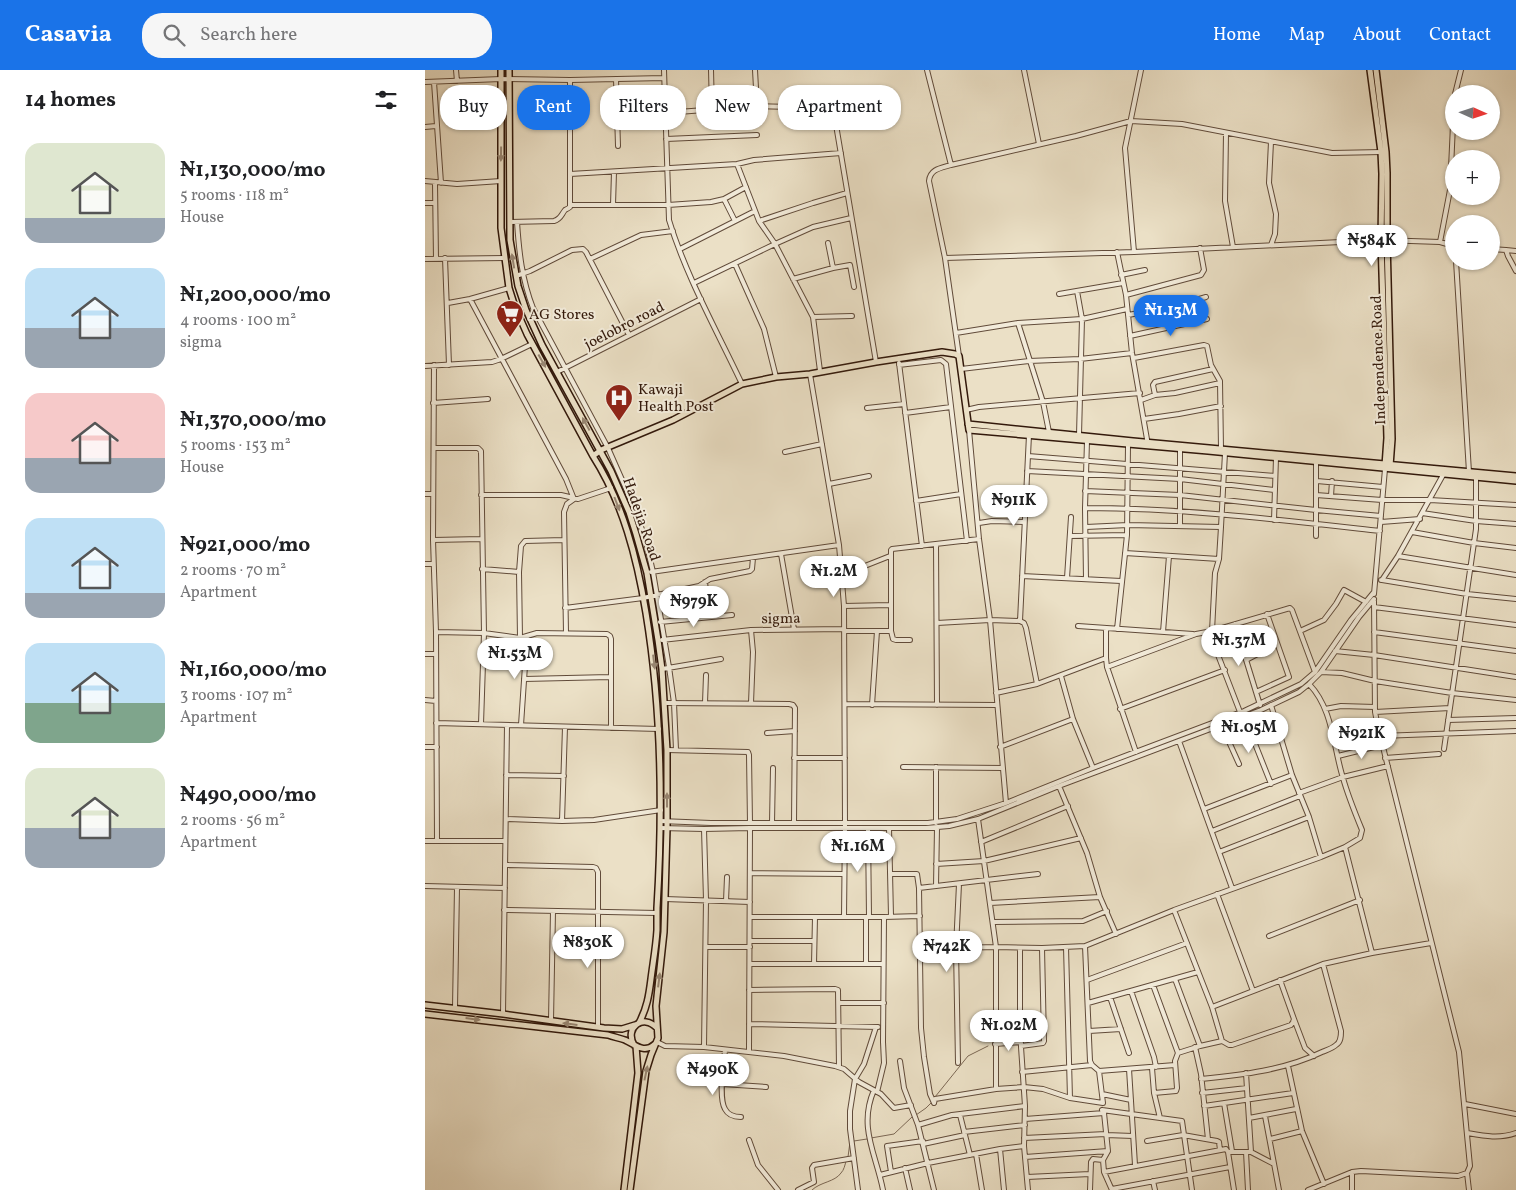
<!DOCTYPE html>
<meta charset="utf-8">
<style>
:root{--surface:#fff;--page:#f6f6f6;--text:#202124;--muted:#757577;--accent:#1a73e8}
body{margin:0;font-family:Vollkorn,serif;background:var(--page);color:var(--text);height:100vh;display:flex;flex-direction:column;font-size:19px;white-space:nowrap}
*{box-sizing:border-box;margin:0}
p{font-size:16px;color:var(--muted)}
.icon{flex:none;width:28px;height:28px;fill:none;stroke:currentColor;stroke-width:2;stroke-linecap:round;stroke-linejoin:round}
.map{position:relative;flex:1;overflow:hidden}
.sheet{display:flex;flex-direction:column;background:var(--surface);width:425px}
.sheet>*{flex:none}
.hud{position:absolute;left:15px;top:15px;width:475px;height:45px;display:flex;gap:10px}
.needle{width:32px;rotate:93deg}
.tools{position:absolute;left:1020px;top:15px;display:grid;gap:10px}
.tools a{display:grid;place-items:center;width:55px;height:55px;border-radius:50%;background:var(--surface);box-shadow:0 1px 4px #0004;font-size:25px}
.price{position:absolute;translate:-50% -42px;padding:0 11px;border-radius:18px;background:#fff;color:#222;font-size:16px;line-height:32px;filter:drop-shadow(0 1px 2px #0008)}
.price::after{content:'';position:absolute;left:50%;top:30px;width:15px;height:11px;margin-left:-8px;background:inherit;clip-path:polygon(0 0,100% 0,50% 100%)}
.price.selected{background:var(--accent);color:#fff}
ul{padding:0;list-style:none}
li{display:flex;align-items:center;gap:15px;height:125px;padding:0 25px}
li span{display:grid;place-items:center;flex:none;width:140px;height:100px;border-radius:15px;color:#555}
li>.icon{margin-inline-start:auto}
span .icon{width:60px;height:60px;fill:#fffc;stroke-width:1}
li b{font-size:21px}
h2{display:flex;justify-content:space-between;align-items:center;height:60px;padding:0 25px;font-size:21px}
.pill{padding:0 18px;border-radius:20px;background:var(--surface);box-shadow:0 1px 4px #0004;font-size:18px;line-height:45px}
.pill.selected{background:var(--accent);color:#fff}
header{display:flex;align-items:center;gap:30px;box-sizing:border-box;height:70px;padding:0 25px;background:var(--accent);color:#fff}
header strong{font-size:24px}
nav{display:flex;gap:28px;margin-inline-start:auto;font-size:18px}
.search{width:350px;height:45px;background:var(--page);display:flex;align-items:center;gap:12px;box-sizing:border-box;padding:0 18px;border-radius:20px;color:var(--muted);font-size:19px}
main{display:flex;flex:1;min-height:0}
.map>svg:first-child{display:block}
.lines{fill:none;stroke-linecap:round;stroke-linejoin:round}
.stream{stroke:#7c6855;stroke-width:1}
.minor-casing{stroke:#614b3a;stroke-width:6}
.major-casing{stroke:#33190b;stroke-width:8}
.minor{stroke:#f2ebda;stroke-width:4}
.major{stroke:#ebe0c6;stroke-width:5}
.oneway{fill:#988672}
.labels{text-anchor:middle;stroke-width:4;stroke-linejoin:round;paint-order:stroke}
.poi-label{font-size:15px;fill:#33190b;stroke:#f2ebda;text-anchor:start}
.street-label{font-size:15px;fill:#33190b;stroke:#f2ebda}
</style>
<header>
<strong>Casavia</strong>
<div class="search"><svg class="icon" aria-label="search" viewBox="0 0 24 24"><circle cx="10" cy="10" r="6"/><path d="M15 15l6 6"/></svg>Search here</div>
<nav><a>Home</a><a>Map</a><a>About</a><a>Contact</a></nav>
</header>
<main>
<section class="sheet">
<h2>14 homes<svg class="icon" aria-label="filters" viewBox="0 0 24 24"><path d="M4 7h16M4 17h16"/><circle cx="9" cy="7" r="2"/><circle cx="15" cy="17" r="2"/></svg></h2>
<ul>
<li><span style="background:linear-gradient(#dfe7d0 75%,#9aa5b1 0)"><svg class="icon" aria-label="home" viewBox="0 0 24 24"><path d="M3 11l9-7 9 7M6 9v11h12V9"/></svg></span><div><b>₦1,130,000/mo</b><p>5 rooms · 118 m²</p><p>House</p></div></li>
<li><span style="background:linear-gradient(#bfe0f5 60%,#9aa5b1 0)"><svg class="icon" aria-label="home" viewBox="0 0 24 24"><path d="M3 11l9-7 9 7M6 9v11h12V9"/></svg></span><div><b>₦1,200,000/mo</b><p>4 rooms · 100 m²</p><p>sigma</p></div></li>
<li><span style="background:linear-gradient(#f6c9c9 65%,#9aa5b1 0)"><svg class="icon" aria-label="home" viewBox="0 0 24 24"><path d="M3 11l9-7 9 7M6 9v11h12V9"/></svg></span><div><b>₦1,370,000/mo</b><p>5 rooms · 153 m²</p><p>House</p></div></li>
<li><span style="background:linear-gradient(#bfe0f5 75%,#9aa5b1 0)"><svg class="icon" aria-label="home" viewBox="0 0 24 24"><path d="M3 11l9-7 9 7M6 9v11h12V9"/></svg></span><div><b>₦921,000/mo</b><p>2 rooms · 70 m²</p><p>Apartment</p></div></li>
<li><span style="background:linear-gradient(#bfe0f5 60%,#7fa58c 0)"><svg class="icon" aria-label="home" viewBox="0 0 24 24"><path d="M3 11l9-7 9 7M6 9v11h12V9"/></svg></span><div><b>₦1,160,000/mo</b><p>3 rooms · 107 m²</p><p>Apartment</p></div></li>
<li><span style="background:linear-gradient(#dfe7d0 60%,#9aa5b1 0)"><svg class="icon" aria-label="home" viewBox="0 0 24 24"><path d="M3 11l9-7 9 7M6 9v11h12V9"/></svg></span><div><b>₦490,000/mo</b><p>2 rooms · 56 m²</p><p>Apartment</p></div></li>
</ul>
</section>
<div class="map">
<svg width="1091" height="1120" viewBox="0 0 1091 1120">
<rect width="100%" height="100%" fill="#ebe0c6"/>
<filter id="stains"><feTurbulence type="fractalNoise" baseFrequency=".004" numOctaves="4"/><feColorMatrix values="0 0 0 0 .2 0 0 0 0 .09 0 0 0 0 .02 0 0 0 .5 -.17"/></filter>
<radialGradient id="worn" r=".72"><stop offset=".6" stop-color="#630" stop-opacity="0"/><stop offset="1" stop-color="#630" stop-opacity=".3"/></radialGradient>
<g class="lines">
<!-- stream -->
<path class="stream" d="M510,1027L543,986L563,976
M491,1045L501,1038L507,1032
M446,1068L469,1064L487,1047
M429,1071L442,1069
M423,1087L425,1072
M387,1120C395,1112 410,1112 416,1103C419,1100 420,1095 421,1091"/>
<defs>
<path id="minor" d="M31,0L32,11
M239,0L244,150C261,206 292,261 317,314
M286,0L287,39
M330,0L332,36
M502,0L526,95
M599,0L614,74
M191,9L193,76
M0,12L76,9L145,10L239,8
M9,12L16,113
M1030,24L1036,0
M240,43L332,36L404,38L409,43L451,292
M0,57L11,56
M801,63L800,131L808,177
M241,69L332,65
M312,94L334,151L350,174L388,247L395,301
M145,104L312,94L329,90L416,83
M0,111L32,114L76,111
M10,113L11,189
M299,129L310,151
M0,133H10
M146,135H243L286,132L299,129L321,117
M188,135L189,102
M334,151L388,133L422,123
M85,152L129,151C136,149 136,145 140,140C142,139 144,138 145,137V10
M92,152C94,182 97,210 108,238L183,378L202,421L220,467L228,502L244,597L249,633L251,680
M1015,172L1025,120L1029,33
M403,173L408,198
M846,175L850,164L851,144L844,113L846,72
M255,179L330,141
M1066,179L1081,180L1083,186L1091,201
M1081,180L1091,181
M692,182L701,225L707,283L723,375
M709,182L700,78L716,0
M20,188L24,295
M520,188L709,182L956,170L1015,172L1029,176
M0,189L80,188
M165,189L216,165L248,161
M1031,191L1044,402
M310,194L339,259L351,307
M696,205L720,200
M91,206L105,201L147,180L158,179L161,182L204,265
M368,209L408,198L425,195L429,217
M269,213L350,174L388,157L426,148
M652,221L657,249L654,365
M634,224L698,213
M701,225L776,205L779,200L775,178
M45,229L141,409L149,429L142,434L139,442L141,563
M23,233L45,229L84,218
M703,245L747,237L781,227
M388,247L427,246
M593,253L618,332L624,362
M531,263L593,253L657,249L702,239
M705,266L782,249
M534,286L520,188L504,111C505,99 516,98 526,95L651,66L706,51L757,54L907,83L957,82
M709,288L779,275L782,276L786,295L795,311L796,379
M474,293L497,476
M9,295L8,470L11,562L12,771
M474,295L516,290L521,294L542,471
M0,296L67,292L76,289L107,274
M536,299L604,291L655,289L707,283
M132,302L276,229
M385,304L414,475L419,536L420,753L419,847
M730,325L728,315L730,312L788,299
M716,330L730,325L750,323L795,313
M8,333L63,329
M442,338L479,334
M541,340L554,337L715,323
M480,343L526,337
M719,349L754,344L796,336
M544,360L554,469L565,550L581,733
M9,378H53L56,381L59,563L56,654
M755,379V456
M360,382L397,374
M800,383L796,457L794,489L790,503L787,561L793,585L815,642
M603,386L850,406
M602,401L755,409L849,420
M892,411L958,417
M404,414L444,406
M660,421L755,425L891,440L956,446
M0,424H8
M56,425H136L153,429L186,418
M891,425L957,430H1005L1091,435
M906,426L907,411
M491,431L536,424
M660,438C759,438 857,450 955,461
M997,443L1051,451L1091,454
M849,450L851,388
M956,452L995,449
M554,453L567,451L599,452
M661,457L703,455L796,457
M987,462L1049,473L1091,478
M645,466L702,465
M891,466V392
M8,470L57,469
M511,474L512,635
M700,483L794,489
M356,484L369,559
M973,486L1091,505
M0,494H8
M57,499L94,502
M226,502L414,475
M417,505L465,486
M597,506L696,511
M383,507L416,498
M642,508L646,447
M661,509L660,438L662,371
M956,510H957L973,486L1018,405
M957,510L1042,524L1091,529
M280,512L284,547
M949,524L960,399
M949,531L950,642L953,657L1034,982L1045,1096L1042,1103L1044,1120
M419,536L465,535
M949,537L1091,555
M140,538L218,528L274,516L285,509L325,501L327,499L328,488
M595,551L604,365
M235,552L307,545
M512,553L565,550L595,551L599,553L601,558L612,614
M810,554L835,635
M653,556L768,564
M681,559V588L682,597L711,682
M692,559L702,465L703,375
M419,561H466
M875,561L899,550L911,534L919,520L941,532
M11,562L59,563L95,568L112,563L182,564L185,566L186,569V658
M738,562L744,486
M949,562L1091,581
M95,568L94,502L96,476L100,471L139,470
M237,570L326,560L419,559
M485,570H471L468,569L466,561V480L467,479L554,469
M910,581L949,585L1091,607
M0,584H11
M821,590L852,574
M682,597L771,564L787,561L865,538L867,540L890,602
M237,599L296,589
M896,602L917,603L950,611L1027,623L1091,630
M636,606L648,649L668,698
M99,609L185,607
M884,614C908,639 908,676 918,708C923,726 930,743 937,760L935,768L920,777
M831,622L864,607L842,544
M571,623L612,614L681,588
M0,630L11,631
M239,633L364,634L368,635L370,638L369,753
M280,633L281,605
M326,633L328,582L326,560
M420,634L572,635
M447,635L452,561
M846,635L867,705L884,747L896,787
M695,639L800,600
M900,639L916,636L950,637
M950,642L1025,638
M819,646L846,714
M1023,650L1091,648
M11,653L234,659
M796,654L814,694
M96,655L102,566
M906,662L953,657
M342,663L370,661
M955,666L1091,661
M754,671L807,818
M0,677H12
M575,677L648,649
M1019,679L1051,459V408
M242,680L323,682L324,685L325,753
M913,686L957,675
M369,688H420
M960,688L1014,684
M478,697L578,698
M81,705L139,706
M634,716L662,783L675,827L691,864
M874,723L918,707L963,696
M779,739L867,705
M81,749L137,751L169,750L236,740
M553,749L571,877V1019
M137,751L140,657
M235,751L286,753H503L532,749L581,733L668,698L819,641L876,614L890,602L926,550L949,522
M347,753L348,698
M511,753V697
M235,758L279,759L325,758H501L524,756L553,749L634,716L836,640L874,622L884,614L896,602L934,547L949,529
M464,758L466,846
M443,759L444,847
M787,761L875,726
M0,771H80
M556,772L643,736
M794,782L884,747
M511,794L559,791L656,768
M80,795L168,797L171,798L173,802V957
M325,803L419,804
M466,804H492L494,818
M0,816L80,818
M511,816L613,804
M792,824L828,921
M240,829L325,832
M301,831L302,807
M565,833L675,827
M79,840L232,843
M749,840L787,937L797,971
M325,847H459L495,846
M441,847V894
M568,852L658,851L682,841
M844,866L935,830
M325,871H389
M660,876L665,991L667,995L674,1001L750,995
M281,877H325
M641,877L645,1028
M595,878V962L600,1036L599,1076L603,1120
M496,884L531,878L571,877L617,878L660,876L749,840L896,787L920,777L947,883
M325,894H458
M389,894L390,847
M750,909L775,976
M662,910L762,873
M728,915L753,983
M324,920L410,919L413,920L414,997
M706,921L729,987L731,997
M685,927L704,983
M414,933H459
M663,933L773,902
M787,937L898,894
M30,938L32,817
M78,944L82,655
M869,949L880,978L889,986
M126,951L128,841
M324,954L453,957
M664,961L696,959
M232,972L240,976L279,977L359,986L410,996L419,999L434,1012L456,1024L469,1038L486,1035
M570,974L596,972
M596,976L618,973L619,971L617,878
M279,977L281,830L279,759
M770,977L776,1004L783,1069
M300,980C299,993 293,1027 300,1039C303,1045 309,1047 316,1047
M324,982L325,758
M475,991L479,1018L493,1055L509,1120
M533,993L531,878L534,814
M863,996L877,1061L899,1114
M727,998L729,1023L735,1048
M704,999L710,1095
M674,1001L678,1033
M597,1002L667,995
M821,1003L826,1082
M776,1009C817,1005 860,1000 897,982C902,980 908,978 911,975C916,972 916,966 916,961L898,894L947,883L1006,873
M297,1014L341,1017
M449,1020C433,1057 451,1084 458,1120
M452,1022L459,993L458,972L459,847
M729,1023L751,1021L752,1018L750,991L753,983L775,976L797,971L804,975H807L866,955L868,952L869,949L855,910
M777,1023L822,1018
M677,1024L706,1030
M509,1033L505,1024L499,987L496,958L494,818L511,816L512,758
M509,1033L510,1029L571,1019L599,1017L618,1019L645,1028L678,1033
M799,1033L807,1081
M1040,1034L1091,1044
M779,1036L868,1023
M677,1040L757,1051L767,1120
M677,1040L679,1043L683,1081L678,1090L679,1102L687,1120
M535,1045L545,1085
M840,1046L854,1120
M824,1048L871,1039
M600,1049L679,1043
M493,1055L527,1045L600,1036
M539,1062L600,1055
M1042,1063C1059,1066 1074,1069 1091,1063
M681,1065L708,1066
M599,1068L681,1064
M845,1069L877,1061
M324,1070L333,1095L353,1120
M722,1071L758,1065L792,1071L794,1072L795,1080
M498,1074L540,1065
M575,1079L579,1120
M803,1082L809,1120
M821,1082L823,1120
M551,1084L557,1120
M600,1087L683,1081
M480,1098L485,1120
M466,1102L462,1076L498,1071
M679,1102L801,1079L803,1082H826L849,1094
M455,1105L503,1093L575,1079L599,1076
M602,1107L665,1104
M728,1111L730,1120
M687,1119L805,1097
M373,1120L389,1112L387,1098L389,1095L429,1088
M433,1120L425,1059V1041L430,1009L439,994L451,957
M665,1120L666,1092L668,1089L678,1090
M883,1120L927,1102L936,1101L1033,1106L1042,1103
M927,1120V1102"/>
<path id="major" d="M76,0V158L84,218L90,237L102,264L168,386C198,433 212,488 221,543C237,640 238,739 232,838C232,845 232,853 232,860C231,877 228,893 226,909C224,925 222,938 214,953
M84,0L85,170L93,216L101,240L117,275L186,401L204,442L211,464L222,503L233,570L237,599L242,680V758L239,862L231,936L233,968L226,985L221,1001L205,1120
M945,0L956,82L957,104L956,170L962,368L960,396
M951,0L961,82L962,103V170L967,369L965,396
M543,354L708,371L1091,406
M168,386L176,380L248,350L317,314L351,307L385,304L451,292L517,282L530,284L534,286L544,360L783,381L1091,411
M0,935L78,944L179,958L197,959L210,955
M0,944L183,965C189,967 194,968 200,970C211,975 219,984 230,974
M209,975C199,958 218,943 232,958
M199,1120L213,1003L211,976"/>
</defs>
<!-- minor casing -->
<use href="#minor" class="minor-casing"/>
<!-- major casing -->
<use href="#major" class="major-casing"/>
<!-- minor -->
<use href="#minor" class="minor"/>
<!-- major -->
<use href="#major" class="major"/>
</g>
<!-- one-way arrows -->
<defs><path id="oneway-solid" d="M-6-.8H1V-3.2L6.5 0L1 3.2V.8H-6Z" transform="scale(1.25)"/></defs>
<g class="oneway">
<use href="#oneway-solid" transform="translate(76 84) rotate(91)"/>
<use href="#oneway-solid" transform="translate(88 191) rotate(-99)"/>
<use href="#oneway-solid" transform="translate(117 291) rotate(61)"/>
<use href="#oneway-solid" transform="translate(161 354) rotate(-119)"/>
<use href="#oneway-solid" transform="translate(192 434) rotate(69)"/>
<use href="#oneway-solid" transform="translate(229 592) rotate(83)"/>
<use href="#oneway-solid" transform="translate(242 730) rotate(-90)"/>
<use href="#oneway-solid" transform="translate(234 910) rotate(-83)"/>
<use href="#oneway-solid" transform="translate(48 949) rotate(7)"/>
<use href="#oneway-solid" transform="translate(145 954) rotate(-173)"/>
<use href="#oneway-solid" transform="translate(221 1003) rotate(-78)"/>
</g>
<!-- icons -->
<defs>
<symbol id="supermarket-pin" viewBox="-11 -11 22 30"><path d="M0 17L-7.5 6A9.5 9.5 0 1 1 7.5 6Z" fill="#8f2418" stroke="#f2ebda"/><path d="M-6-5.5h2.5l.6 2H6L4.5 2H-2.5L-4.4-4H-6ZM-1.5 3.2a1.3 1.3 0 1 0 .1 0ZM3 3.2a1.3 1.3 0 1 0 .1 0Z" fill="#fff"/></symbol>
<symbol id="hospital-pin" viewBox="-11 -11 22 30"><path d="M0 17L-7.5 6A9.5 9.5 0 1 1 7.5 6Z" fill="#8f2418" stroke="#f2ebda"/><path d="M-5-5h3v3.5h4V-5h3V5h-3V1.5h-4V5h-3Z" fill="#fff"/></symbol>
</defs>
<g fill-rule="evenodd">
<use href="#supermarket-pin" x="69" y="228" width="32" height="43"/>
<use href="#hospital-pin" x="178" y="312" width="32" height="43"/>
</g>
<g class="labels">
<!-- poi labels -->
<g class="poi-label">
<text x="104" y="249">AG Stores</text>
<text x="213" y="324">Kawaji<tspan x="213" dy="17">Health Post</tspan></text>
</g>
<!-- street labels -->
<g class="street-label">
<text transform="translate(199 255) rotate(-27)" y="5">joelobro road</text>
<text transform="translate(953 290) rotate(-92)" y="5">Independence Road</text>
<text transform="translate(217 449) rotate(71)" y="5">Hadejia Road</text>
<text transform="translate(356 548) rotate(-1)" y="5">sigma</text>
</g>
</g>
<rect width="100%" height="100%" filter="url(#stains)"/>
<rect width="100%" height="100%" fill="url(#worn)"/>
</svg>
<div class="tools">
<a><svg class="needle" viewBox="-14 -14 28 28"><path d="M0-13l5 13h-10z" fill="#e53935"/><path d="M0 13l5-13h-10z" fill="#757577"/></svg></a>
<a>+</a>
<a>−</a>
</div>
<b class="price" style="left:947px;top:197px">₦584K</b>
<b class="price selected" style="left:746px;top:267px">₦1.13M</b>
<b class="price" style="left:589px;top:457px">₦911K</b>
<b class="price" style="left:409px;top:528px">₦1.2M</b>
<b class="price" style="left:269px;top:558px">₦979K</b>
<b class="price" style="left:814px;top:597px">₦1.37M</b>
<b class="price" style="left:90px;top:610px">₦1.53M</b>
<b class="price" style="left:824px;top:684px">₦1.05M</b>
<b class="price" style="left:937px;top:690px">₦921K</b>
<b class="price" style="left:433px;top:803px">₦1.16M</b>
<b class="price" style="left:163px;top:899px">₦830K</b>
<b class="price" style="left:522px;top:903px">₦742K</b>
<b class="price" style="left:584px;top:982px">₦1.02M</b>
<b class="price" style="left:288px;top:1026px">₦490K</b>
<div class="hud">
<a class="pill">Buy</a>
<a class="pill selected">Rent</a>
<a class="pill">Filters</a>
<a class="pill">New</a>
<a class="pill">Apartment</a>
</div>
</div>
</main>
